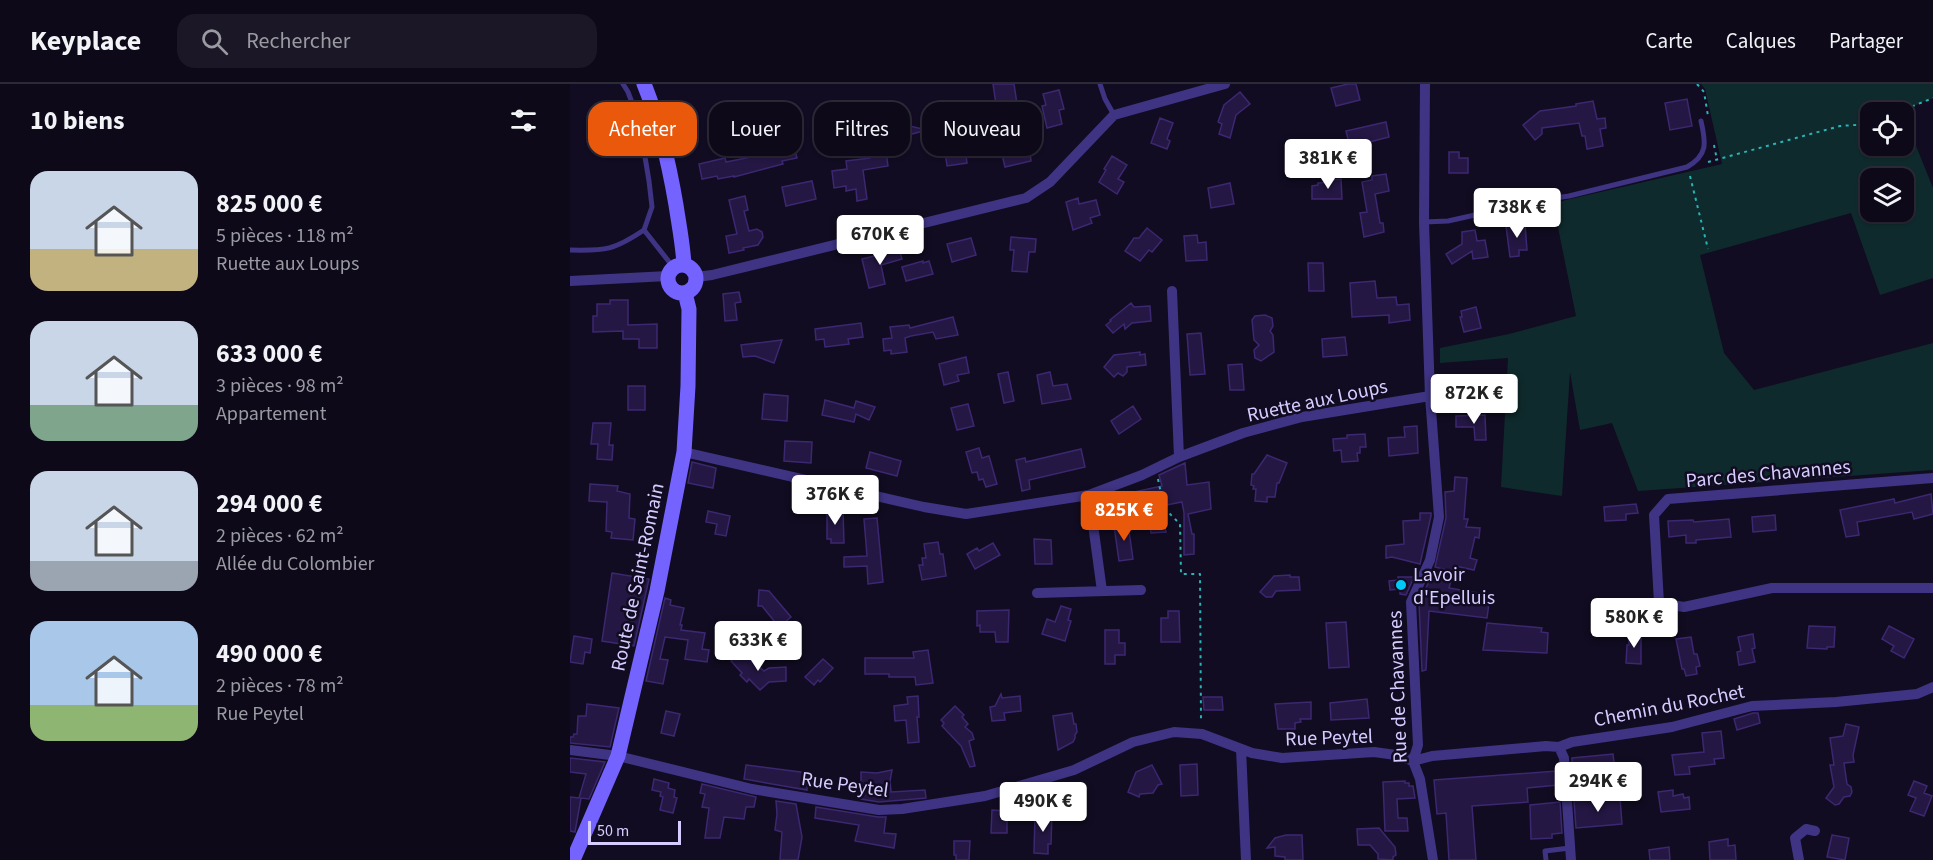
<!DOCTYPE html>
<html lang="fr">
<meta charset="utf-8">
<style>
:root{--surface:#0d0919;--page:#1b1726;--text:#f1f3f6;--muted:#9a9aa2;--line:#2d2a38;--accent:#ea580c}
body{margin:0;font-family:"Source Sans 3",sans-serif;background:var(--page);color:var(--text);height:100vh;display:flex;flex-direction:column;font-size:22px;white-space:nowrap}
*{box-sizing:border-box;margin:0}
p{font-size:20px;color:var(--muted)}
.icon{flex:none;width:33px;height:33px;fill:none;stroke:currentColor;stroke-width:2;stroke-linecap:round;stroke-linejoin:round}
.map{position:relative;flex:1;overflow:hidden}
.drawer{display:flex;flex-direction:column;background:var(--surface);width:570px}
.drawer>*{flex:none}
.guide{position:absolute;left:18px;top:18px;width:570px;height:54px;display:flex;gap:12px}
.buttons{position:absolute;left:1290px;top:18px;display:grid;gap:12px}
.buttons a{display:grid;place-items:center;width:54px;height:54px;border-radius:12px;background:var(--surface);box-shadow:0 2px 4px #0004,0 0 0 2px var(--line);font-size:30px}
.scale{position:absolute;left:18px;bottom:15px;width:93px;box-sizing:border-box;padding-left:6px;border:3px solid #d6ccff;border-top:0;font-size:16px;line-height:21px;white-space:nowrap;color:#d6ccff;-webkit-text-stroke:4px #110c21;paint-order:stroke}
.price{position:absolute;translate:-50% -51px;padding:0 14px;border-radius:6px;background:#fff;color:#222;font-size:20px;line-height:39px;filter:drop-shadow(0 2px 3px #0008)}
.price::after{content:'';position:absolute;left:50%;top:36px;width:18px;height:14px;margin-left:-9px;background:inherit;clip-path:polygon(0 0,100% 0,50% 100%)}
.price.on{background:var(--accent);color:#fff}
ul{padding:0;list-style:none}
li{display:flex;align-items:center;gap:18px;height:150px;padding:0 30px}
li span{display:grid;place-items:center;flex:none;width:168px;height:120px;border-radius:18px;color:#555}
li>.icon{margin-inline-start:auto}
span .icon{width:72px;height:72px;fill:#fffc;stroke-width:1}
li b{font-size:26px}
h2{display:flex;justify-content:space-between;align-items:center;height:72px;padding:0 30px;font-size:26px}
.tag{padding:0 21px;border-radius:18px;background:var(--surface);box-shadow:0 2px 4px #0004,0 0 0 2px var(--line);font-size:21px;line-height:54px}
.tag.on{background:var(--accent);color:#fff}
header{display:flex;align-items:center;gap:36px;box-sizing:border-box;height:84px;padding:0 30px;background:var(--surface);border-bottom:2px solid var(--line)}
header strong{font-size:28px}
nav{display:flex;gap:33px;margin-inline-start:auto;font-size:21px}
.search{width:420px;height:54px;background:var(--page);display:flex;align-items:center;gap:15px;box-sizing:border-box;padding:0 21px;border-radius:18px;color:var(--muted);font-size:22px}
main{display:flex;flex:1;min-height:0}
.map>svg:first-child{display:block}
.green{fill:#0f2a2c;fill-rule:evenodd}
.building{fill:#241743;stroke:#3c2771;stroke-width:1.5}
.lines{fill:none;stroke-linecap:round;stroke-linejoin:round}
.path{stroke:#27b5b8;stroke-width:2;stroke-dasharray:3 4.5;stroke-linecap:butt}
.lane{stroke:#3e3483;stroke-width:5}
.street{stroke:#3e3483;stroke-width:10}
.secondary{stroke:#7463ff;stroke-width:15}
.poi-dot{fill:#00c9f7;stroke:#110c21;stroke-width:2}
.labels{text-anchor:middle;stroke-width:5;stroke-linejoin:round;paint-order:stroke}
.street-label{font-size:20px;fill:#d6ccff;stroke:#110c21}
.poi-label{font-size:20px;fill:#d6ccff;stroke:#110c21;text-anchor:start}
</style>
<header>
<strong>Keyplace</strong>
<div class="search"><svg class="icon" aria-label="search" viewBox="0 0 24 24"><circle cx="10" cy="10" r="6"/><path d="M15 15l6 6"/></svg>Rechercher</div>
<nav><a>Carte</a><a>Calques</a><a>Partager</a></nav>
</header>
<main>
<section class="drawer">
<h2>10 biens<svg class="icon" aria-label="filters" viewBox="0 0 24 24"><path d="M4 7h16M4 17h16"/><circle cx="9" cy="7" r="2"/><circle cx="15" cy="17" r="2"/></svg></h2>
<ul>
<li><span style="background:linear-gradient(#c9d6e8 65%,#c2b280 0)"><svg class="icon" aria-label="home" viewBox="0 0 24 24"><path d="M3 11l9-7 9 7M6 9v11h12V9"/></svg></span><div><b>825 000 €</b><p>5 pièces · 118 m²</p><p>Ruette aux Loups</p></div></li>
<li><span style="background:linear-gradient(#c9d6e8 70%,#7fa58c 0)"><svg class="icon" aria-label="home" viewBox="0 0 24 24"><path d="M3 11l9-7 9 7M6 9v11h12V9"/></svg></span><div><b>633 000 €</b><p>3 pièces · 98 m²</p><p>Appartement</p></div></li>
<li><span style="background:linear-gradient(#c9d6e8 75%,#9aa5b1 0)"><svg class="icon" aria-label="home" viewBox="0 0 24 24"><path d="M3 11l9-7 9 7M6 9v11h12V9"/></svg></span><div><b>294 000 €</b><p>2 pièces · 62 m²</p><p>Allée du Colombier</p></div></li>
<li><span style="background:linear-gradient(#a9c7e8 70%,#8fb573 0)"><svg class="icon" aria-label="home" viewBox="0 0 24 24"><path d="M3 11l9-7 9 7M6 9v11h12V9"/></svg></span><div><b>490 000 €</b><p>2 pièces · 78 m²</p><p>Rue Peytel</p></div></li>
</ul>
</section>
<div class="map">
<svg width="1363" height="776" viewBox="0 0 1363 776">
<rect width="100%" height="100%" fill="#110c21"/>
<!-- green -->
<path class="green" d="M1131,0H1363V14L1332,27V28H1300V62H1334V32L1363,104V194L1310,211L1281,129L1130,171L1154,269L1184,306L1363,259V386L1068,407L1042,339L1010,346L1000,288L992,412L931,403L938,274L870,279V264L939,250L1006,232L983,119L1152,80L1135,5ZM1334,94V128H1300V94Z"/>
<!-- building -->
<path class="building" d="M423,0H444L447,20L437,22V25L427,27Z
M778,0H786L790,16L766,22L761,4Z
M489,6L494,25L489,26L492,40L477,44L472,22L476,21L473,10Z
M670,8L680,20L666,31L660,54L649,50L652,40L648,38L654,21Z
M1117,15L1122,42L1100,46L1095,19Z
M1023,17L1027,35L1035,34L1036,44L1030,45L1033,62L1017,65L1015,52H1012L1009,39L972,44V50L965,56L953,41L970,27L1006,22V20Z
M590,34L603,39L597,55L600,57L597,65L581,59Z
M334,36L335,41L357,46L319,56L315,41Z
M816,38L819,53L780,63L776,47Z
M393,50L397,79L377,82L373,53Z
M464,50L467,67L460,69L461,77L435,83L431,66L455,61L453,52Z
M223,59L227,74L212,77L213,80L164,93V92L148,95L147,92L132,95L129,80L155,74L156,78L181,73L198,68V64Z
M316,68L318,82L293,86L297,115L287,117L286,105L276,107V102L264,104L262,87L277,85L276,77L300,74V70Z
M879,68H889V74H898V89H879Z
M542,72L557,81L548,95L554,98L547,110L529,98L536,86L534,85Z
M816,90L819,107L805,110L810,139H813L814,148L794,153L790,129L797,128L792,98L802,96V92Z
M771,95L772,115H742V102L748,101V99L761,98V96Z
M242,97L246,115L216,122L212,103Z
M660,99L664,120L641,124L638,104Z
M175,112L178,126L174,127L179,147L187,145L192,148L193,153L188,161L173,164L174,166L159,169L156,152L167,150L159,116Z
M508,114L509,120L526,116L530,131L520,134L522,139L503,146L496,118Z
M955,140L957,166H949V172L940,173L936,142Z
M577,144L592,156L582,168L579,166L570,177L555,167L564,154H569Z
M905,146L907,157L915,156L918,173L903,175L902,167L882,180L876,170L892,160V148Z
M627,151L628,159L636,158L637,176L616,177L614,152Z
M441,153L466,155L465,168H459L457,188L442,187L444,166H440Z
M401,154L406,171L382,178L377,160Z
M328,161L332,175L311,181L315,200L299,204L292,175L320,168L319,164Z
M353,177V179L359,177L363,190L336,197L332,183Z
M738,179H753L754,207H739Z
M805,197L807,214L826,213L827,221L839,220L840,236L819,239V231L782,233L780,199Z
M169,208L171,218L165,219L167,236L155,237L153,210Z
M40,216H58V241L87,240V264H69V255H53V247L23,248V232H27V220H40Z
M561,219L564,223L580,222L581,237L562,239L555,245L554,240L543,249L536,241L541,237L540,236Z
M906,223L911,244L894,248L890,233H892L891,227Z
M695,231L702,234L703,242L700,247L703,251L704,268L691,277L685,274L684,266L689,261L684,256L682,236L685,232Z
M383,233L388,251L366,255L363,248L341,252L335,254L337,268L321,270V266L314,267L313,255L322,254L320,243L339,241L340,244Z
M291,239L293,253L278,255L279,260L255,263L254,255L246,256L245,245Z
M631,249L635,290L620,291L617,250Z
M775,253L777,271L753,273L752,255Z
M212,256L204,279L185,272L173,273L171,261Z
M570,268V271L575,270L576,281L557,283V288L553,292L548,289L544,293L534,283L544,271Z
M396,273L399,289L387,291L389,297L374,301L369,280Z
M672,280L674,306H660L658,281Z
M438,288L444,317L434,319L428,290Z
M480,288L483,302L497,300L501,315L472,320L467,291Z
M58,302H75V326H58Z
M194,310L218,312L217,337L192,335Z
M255,316L284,324L286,317L305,323L299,336L286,330L284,338L252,331Z
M398,320L404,342L387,346L381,324Z
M563,322L571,335L549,350L541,337Z
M915,331L916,356H905L904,343H886V332Z
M23,339H41L39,361H43L42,376L27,375L28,360H21Z
M847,342L848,369L819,372L818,354L835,353L834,343Z
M795,350L796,363H790V369H787L788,377L772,378L771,366L764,367L763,355L777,354V351Z
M215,357L242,358L241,379L214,377Z
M409,364L412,374L419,372L427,400L416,403L413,395L409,396L407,388L402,389L396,368Z
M511,365L515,383L459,396L460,405L452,407L446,376L455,374L456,378Z
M300,368L331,377L327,392L296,384Z
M697,371L717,379L709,399H707L705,413H697V418L685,417L686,405H683L684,402L681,401L682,390H684Z
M122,378L146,384L143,404L118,399Z
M615,379L617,401L639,398L641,425L618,430L622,450H624V470L614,471V429L612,418L591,422L596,448L581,449L578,425L568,426L564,408L592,402L589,391Z
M885,393L897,394L894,435H898L896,443L910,444L909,454L905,453L900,474L907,476L904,486L885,482L884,488L865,483L876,434L875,408L884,407Z
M20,400L48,402L47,407L60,410L59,434L65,435L63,456L41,454L42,448L36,447L37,418L19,417Z
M1361,410L1363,430L1344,435L1342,428L1287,438L1289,451L1276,453L1270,426L1324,415L1325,419Z
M1066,420L1068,429L1056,430V436L1035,437L1034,423Z
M257,425L273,426L274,459H261V455H257Z
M138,427L160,432L156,452L145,450L147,440L136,438Z
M850,429H861V432L850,480L822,473L816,474V462L834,460L833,437L850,436Z
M1205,431L1206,446L1183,448L1182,433Z
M307,434L313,498L298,500L297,482L274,483V473L297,472L294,435Z
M1159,435L1161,453L1126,456V459H1116V451L1099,453L1098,437L1123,436L1124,438Z
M558,440L563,475L549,477L544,442Z
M464,455L481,456L482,480H465Z
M368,458L370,470H373L376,492L352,496L349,481H353L352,474H356L354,460Z
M423,459L430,471L405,485L397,470L407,464L409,467Z
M42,489L79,495L64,562L32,557Z
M720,491V493H729L730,506L706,507L702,513H696L690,508L704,492Z
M828,493H844L836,511L830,510V505L820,506L819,497L829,496Z
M861,493H882L879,504L915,510L913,518L919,519L917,534L859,527L856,586L852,587L849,519Z
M189,506L199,507L221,533L209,543L192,522H188Z
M95,514L101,516L100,521L114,524L110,541H112L111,546L135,549L132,565L139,566L137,578L115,575L118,556L95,553L90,575L98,576L93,600L76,597Z
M491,522L501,525L498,536L501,537L495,557L472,550L477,535L485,538Z
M439,526L438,558H426L425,548H410V541L407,542V527Z
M598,527H609L610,558H591V534H598Z
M776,538L779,583L759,584L756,539Z
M917,539L972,544L971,548L978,549L977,569L913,566Z
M1239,542L1265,543L1264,563H1257V565L1237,564Z
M1319,542L1344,555L1334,574L1321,567L1324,562L1312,555Z
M535,546H549V559H555V571H545V580H535Z
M1059,549H1071V580L1056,579L1057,561H1059Z
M1183,550L1185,564L1182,565L1185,578L1169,581L1167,568L1171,567L1168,553Z
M4,552L22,555L20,569L15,568L13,580L0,578Z
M1121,553L1124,570H1127L1130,582L1126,583L1127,590L1116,592L1114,585H1112L1106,555Z
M358,566L363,599L346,601L345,593H319V590H295V574H344L343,568Z
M170,568L194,587L199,584L216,583V597L199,598L190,606L179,595L177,598L170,591L172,589L161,577Z
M253,575L263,584L250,598L248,596L244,601L235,593Z
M431,610L432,614L450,612L451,627L434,629L435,636L422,637L420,623L425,622Z
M348,612L349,633H347L349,658L338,659L336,636L325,637L324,622L338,620L337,613Z
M633,613H652L653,626H634Z
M797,615L799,634L761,636L760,619Z
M741,618V635H730L731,638L725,639V645H708L705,620Z
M17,620L49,624L40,663L0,659V653H3L4,650H7L8,632H16Z
M385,622L394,631L392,633L398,640L395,643L402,649L404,655L399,657L405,682L400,683L391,662L372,642L374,639L371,636Z
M96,627L110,630L104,652L91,649Z
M502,629L504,640H506L507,648L505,651V654L503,658L488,666L483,632Z
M1183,629H1188L1190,639L1167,646L1164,635Z
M1276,640L1289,643L1283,671L1284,678L1274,679L1277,700L1281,703L1282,708L1280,712L1274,713L1269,720L1265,721L1256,714L1264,703L1260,681H1264L1260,654L1273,652Z
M1151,647L1154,674L1144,675L1145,680L1119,683L1120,690L1105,691L1102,671L1134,668L1132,649Z
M1043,670L1046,695L1003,699L1002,674Z
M0,674L35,678L19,715L11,714L5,748L0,747V713L9,714L16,690L0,688Z
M627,680L628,711L611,712L610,681Z
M176,681L238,689L237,706L174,695Z
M582,681L592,700L588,701L583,709L570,710L569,713L558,708L566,688Z
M322,686L320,697L321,708L355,706L356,714L309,718L291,715V688L307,689Z
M987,687L988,701L957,704L958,718L902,722L906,776H879L876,729L867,730L864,696Z
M84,695L99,699L98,704L105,706L104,713L107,714L103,729L90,726L93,713L90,712L91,708L82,706Z
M835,697V699H839V702H843L845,714L827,715L828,734H837L838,747H815L813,698Z
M1344,697L1357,702L1354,709L1362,712L1354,732L1340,727L1346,714L1338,711Z
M132,700L186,713L184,723H176L174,735L154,733L150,754H135L139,724L132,723L135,710L130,709Z
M1103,706V712L1113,710L1114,714L1119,713L1120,725L1091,728L1088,708Z
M1050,714L1052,740L1006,744L1004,717Z
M206,717L226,720L232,753L228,776H210L212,748L205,746L207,730Z
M990,718L992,749L982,750V754L961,755L960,721Z
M246,723L308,733H316L314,749L326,750L324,764L285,757L289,741L245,734Z
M422,726L437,727V749H421Z
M465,729H482L481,760H478V770L464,769Z
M809,744L825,763L826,771L823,773V776L808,775V770L800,761H788L787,745Z
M716,751H732L733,776H715V773L705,772V763L697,764L705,754Z
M1262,751L1279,754L1275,776L1257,773Z
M1158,755V762L1165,761L1166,776H1140L1139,758Z
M384,757H400L399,776H386V771H384Z
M1099,763L1100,776H1080L1079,766Z"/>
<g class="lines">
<!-- path -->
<path class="path" d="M1127,0L1134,8L1138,32
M1328,28L1363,14
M1144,61L1147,76
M1138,78L1270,42L1300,40
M1120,92L1138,165
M588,395L594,424L610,440L611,490H630L631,638"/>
<!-- lane -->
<path class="lane" d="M53,0L58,8L69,37L79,97L82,123L74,146L104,184
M530,0L535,15L544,31
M854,138L878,137L972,116L999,112L1117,83C1138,71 1136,59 1131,37
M0,166C36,167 44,166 74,146
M976,776L975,767L1000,764"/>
<!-- street -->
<path class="street" d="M855,0L854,138L860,312L869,433L860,476L841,518L848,661L843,677L850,695L863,776
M126,193L142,191L456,114L480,98L544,31L655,0
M0,197L98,192
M602,207L609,373
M114,368L354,423L396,430L519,411L572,391L609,373L673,349L732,333L860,312
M1363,394L1098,415L1084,431L1089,519L1114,523L1202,504H1363
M519,411L532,507
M467,509L571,506
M989,663L994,674L1001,776
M671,665L676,776
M0,666L48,672L182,705L309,726L332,725L415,712L504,686L563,658L604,648L632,650L682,669L712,674L804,668L826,671L843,677
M843,677L862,672L976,662L989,663L1002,658L1102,643L1182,622L1266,618L1347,610L1363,603
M1229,776L1225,754L1236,745L1245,747"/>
<!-- secondary -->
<path class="secondary" d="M74,0C90,39 99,80 106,121C109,141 113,161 114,181
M98 195a14 14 0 1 1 28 0a14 14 0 1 1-28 0Z
M3,776L48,672L87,507L114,368L118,302L119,225L115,209"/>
</g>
<!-- markers -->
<circle class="poi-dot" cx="831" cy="501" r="6"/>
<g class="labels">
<!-- street labels -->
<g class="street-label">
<text transform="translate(747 316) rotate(-12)" y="7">Ruette aux Loups</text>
<text transform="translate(1198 389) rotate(-5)" y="7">Parc des Chavannes</text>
<text transform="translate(67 493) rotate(-78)" y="7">Route de Saint-Romain</text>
<text transform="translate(827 603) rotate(-92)" y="7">Rue de Chavannes</text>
<text transform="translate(1099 621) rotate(-11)" y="7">Chemin du Rochet</text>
<text transform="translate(759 653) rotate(-2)" y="7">Rue Peytel</text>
<text transform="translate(275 700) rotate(8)" y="7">Rue Peytel</text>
</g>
<!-- poi labels -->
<g class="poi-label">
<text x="843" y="497">Lavoir<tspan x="843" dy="23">d'Epelluis</tspan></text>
</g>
</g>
</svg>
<div class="buttons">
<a><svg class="icon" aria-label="locate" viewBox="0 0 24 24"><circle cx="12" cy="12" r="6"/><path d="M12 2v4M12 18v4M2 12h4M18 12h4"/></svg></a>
<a><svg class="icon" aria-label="layers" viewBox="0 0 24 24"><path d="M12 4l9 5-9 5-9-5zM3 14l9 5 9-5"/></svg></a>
</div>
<div class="scale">50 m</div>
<b class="price" style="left:758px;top:106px">381K €</b>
<b class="price" style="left:947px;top:155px">738K €</b>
<b class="price" style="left:310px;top:182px">670K €</b>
<b class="price" style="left:904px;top:341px">872K €</b>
<b class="price" style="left:265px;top:442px">376K €</b>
<b class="price on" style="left:554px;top:458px">825K €</b>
<b class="price" style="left:1064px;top:565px">580K €</b>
<b class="price" style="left:188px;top:588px">633K €</b>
<b class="price" style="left:1028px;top:729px">294K €</b>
<b class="price" style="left:473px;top:749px">490K €</b>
<div class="guide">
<a class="tag on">Acheter</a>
<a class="tag">Louer</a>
<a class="tag">Filtres</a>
<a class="tag">Nouveau</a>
</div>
</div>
</main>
